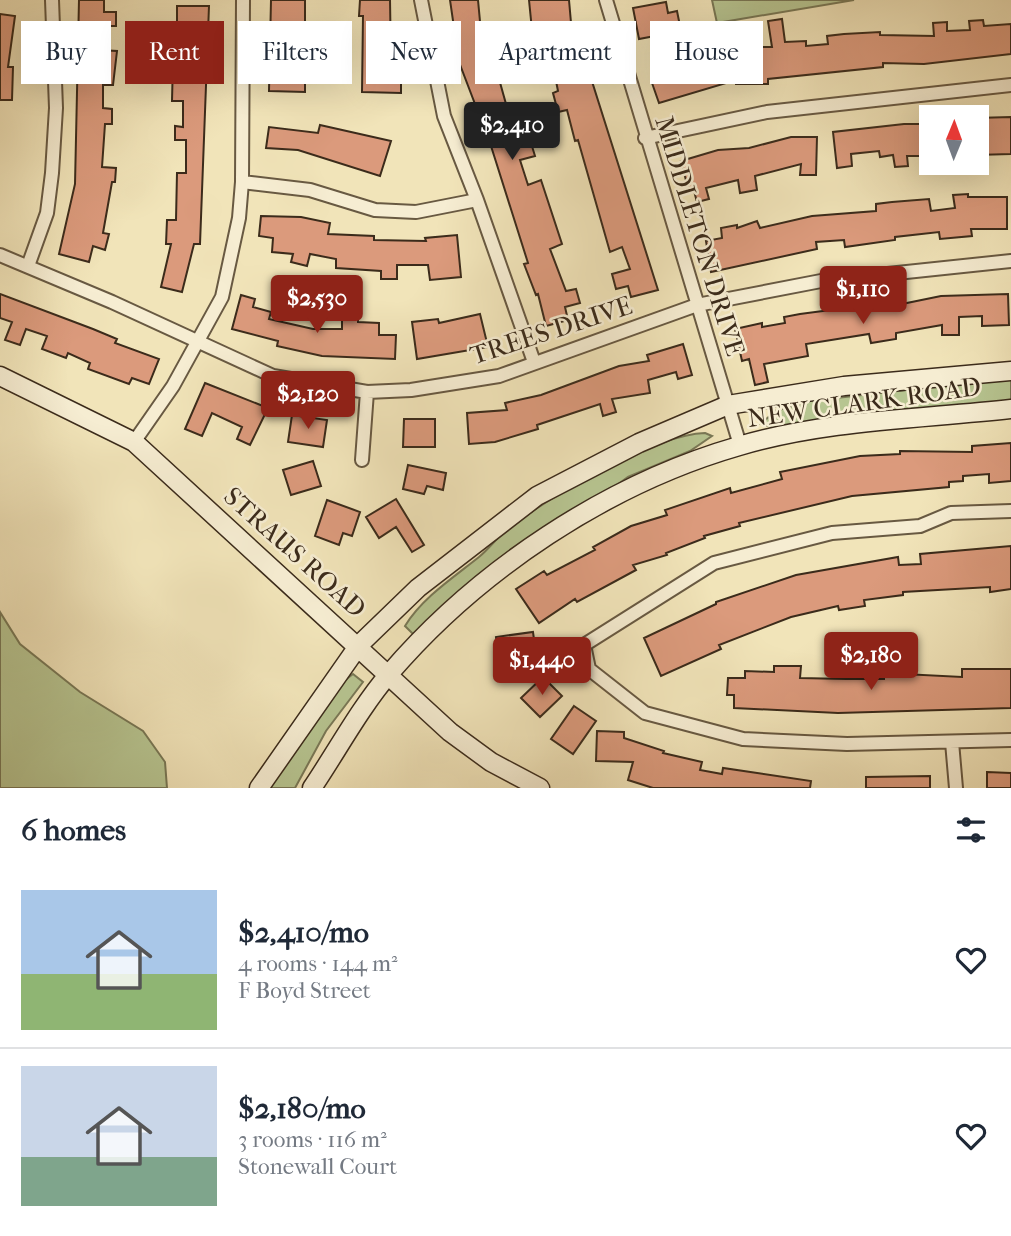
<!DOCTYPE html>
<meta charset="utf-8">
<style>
:root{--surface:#fff;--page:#f6f6f7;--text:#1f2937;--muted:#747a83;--line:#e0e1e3;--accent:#8f2418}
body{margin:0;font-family:"IM FELL French Canon",serif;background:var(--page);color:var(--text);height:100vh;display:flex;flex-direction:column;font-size:26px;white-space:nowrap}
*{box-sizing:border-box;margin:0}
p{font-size:23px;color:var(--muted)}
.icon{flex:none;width:38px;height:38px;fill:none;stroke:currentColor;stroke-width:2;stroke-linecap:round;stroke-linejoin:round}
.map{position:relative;height:788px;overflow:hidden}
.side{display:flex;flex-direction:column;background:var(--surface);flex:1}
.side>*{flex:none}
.banner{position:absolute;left:21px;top:21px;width:970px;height:63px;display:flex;gap:14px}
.needle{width:46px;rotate:1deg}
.fabs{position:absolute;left:919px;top:105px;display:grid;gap:14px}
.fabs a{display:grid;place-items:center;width:70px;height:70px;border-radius:0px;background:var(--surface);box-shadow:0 7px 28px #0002;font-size:35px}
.price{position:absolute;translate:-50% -60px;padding:0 16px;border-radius:7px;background:var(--accent);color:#fff;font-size:23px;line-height:46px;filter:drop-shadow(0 2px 4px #0008)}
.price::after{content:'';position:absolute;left:50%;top:42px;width:21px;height:16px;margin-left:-10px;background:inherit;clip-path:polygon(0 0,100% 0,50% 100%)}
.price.active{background:#222;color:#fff}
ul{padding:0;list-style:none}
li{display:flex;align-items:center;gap:21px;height:175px;padding:0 21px}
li+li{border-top:2px solid var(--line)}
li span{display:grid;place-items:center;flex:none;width:196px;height:140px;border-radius:0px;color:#555}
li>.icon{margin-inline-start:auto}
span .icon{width:84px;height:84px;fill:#fffc;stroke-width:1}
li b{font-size:30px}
h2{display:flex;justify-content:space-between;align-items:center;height:84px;padding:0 21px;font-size:30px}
.pill{padding:0 24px;border-radius:0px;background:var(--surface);box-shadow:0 7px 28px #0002;font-size:24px;line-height:63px}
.pill.active{background:var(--accent);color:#fff}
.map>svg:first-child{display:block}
.green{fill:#b7c591;stroke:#797856;stroke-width:2}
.building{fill:#db9a7c;stroke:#3b2b1b;stroke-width:2}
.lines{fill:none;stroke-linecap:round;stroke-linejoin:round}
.street-casing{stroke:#685942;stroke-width:16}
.secondary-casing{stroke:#3b2b1b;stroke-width:21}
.street{stroke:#f6edd2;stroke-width:12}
.secondary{stroke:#f6edd2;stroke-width:18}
.labels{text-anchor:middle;stroke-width:5;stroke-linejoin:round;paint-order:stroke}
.street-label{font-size:26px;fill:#3b2b1b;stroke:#f6edd2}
</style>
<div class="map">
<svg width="1011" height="788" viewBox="0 0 1011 788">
<rect width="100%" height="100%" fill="#f1e4b9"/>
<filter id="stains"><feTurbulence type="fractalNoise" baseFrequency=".00286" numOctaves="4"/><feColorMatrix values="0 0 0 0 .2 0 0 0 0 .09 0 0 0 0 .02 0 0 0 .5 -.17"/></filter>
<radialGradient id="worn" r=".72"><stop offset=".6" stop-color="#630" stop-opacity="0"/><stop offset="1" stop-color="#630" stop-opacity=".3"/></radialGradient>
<!-- green -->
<path class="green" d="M712,0H854L717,23Z
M1011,378V401L775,428L761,424L775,411L810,401Z
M705,433L712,436L690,451L628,477L414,635L405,626C422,598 454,577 479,557C490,548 498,536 509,528C551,496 653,435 705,433Z
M0,612L20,644L80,692L143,731L165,762L167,788H0Z
M353,674L363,682L326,731L295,788H267L344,681Z"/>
<!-- building -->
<path class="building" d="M79,0H104V12H116V26H100L99,50L117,51L113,85H103V108L112,109V124H105L102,167L116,168L115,182H112L103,233L109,234L105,250L93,246L89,262L59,254L75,184Z
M271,0H305V92L269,91Z
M360,0H390L391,63H401V93L362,92L363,16H359Z
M450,0H478L481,32L496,30L498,45L492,46L494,61L518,147L531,143L535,156L520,160L528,185L541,180L562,244L550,249L566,291L576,289L580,303L565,307L568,320L546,326L538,294L536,295L524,264L528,263L491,146L459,62Z
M529,0H569L572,34L578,33L581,48L575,49L580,74L589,72L658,290L631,297L628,286L616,289L612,274L630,269L622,247L610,252L578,140L575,141L567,110L558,112L553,93L558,91L551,56L542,58L536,30H532Z
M666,2L668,13L677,11L681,31L639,39L633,8Z
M177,6H209L200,244H194L182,292L161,287L171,244H166L167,220H176L177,173H186V140H175V126L183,127V101H172L173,60H182V30H177Z
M0,14L15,16L8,67H13L12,100H0Z
M782,19L785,42L806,41V46L828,44L827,36L844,34L880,32V35L934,36L933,23L947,22V31L970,30L969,21L983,20L984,26L1011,24V54L924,64L883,63V67L768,79V84H736V80L659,103L652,83L736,56V43H747L746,47H772L768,21Z
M1011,117V154L976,155V118Z
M904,124H931V156H907L908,166L895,167L893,155L880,157L879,151L851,154L852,166L837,168L833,132Z
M320,125L391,141L380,176L298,150L266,148L269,127L318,133Z
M791,137H817L816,175H800L801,164L755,176L757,190L740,193L738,180L706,188L709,199L697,202L694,191L689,192L681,161L718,150L749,148Z
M968,194V197H1007V229H971L972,236L940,239L939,232L895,237V240L845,247L844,240L816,242L817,249L711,272L706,241L722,238L721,228L737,225V228L757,221L760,228L812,216L876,211V204L892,202L929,199L931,211L955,208L953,195Z
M261,216L301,217L330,223L328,234L374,236V240L426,241L425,238L457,235L461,277L430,280L428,265H397V279H381V271L336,268V259L310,254L307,266L291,262L293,254L272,252L273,238L259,236Z
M0,294L93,329L117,339L115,343L159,359L149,384L132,378L129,384L88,369L90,363L68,353L66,358L42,349L47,336L26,329L20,345L5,340L12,322L0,318Z
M1008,294L1009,325L982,326V316L959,317V335H942V325L896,333V339L871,343L869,334L806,344L808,356L764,364L768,382L755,385L749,359L742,361L735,329L762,323V327L785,323L784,317L800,314L891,302L892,306L941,296Z
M241,295L255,299L253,307L271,312L269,319L313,329H342V317L358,318V322L379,323V335H396L395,359L322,356L277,346L278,341L232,329Z
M480,314L488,347L417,359L412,322L438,319L439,323Z
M683,344L692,375L678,379L676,372L648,380L650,393L612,399L616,412L603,416L600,404L537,425L538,429L495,442L469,444L467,413L507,410L505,403L541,395L619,366L649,361L647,355Z
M205,383L268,408L250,445L237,439L242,427L212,413L202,436L185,429Z
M292,415L327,420L323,447L288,442Z
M404,419H435V447H403Z
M1011,443V481L989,483V474L963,476V481L949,482V487L852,496L739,523L740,526L704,536L705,538L666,553L667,555L633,565L636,570L577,602L575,599L539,623L516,589L544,571L547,575L595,550L593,547L631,526L667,515L665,510L730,488L731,493L782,479L780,472L860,456L900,454V451L972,452V446Z
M313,461L321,486L291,495L283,470Z
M408,465L446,473L443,490L427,486L424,494L403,489Z
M396,499L424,545L412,552L396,527L379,538L366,517Z
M327,500L360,512L352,536L343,533L339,545L315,536Z
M1011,546V589L990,592V587L903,592V595L864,600L865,606L839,610L838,606L791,617L719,645L721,649L661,676L644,638L716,604V602L796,575L898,557L899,565L921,564L920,554Z
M533,632L537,662L500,668L496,637Z
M774,666H801L800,678L846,679H884V673L962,677V669H1011V708L838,713L734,708V695H727L728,678H745V671L774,672Z
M543,677L562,696L540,717L521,698Z
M574,706L596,721L573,754L551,739Z
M597,731L624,732V738L664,751L663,753L702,762L700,770L722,774L723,768L811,781L810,788H653L628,780L633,762L596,761Z
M987,772L1011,773V788H987Z
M930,776V788H866V777Z"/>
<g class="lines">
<defs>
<path id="street" d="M421,0L444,116L477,200L534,362
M606,0L740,445
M645,138L767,112L1011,85
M242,182L310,190L375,210L416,212L477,200
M0,255L112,302L273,376L367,392L411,390L499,376L697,305L821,281L1011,261
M28,266L47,213L52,173L56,108L52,0
M134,442L173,386L222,297L239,218L242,182L243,0
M362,460L367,392
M1011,511L951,513L920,526L832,533L714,563L584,645L589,669L645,713L743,739L847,744L1011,740
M952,742L956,788"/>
<path id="secondary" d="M0,376L134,442L450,732L491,762L540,788
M259,788L359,645L418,588L537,496L639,443L728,405L844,386L1011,371
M312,788C337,751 360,708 389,674C478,570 607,484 739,446C826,420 921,419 1011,409"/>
</defs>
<!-- street casing -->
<use href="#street" class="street-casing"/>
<!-- secondary casing -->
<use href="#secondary" class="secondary-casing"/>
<!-- street -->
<use href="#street" class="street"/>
<!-- secondary -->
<use href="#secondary" class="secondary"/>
</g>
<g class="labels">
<!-- street labels -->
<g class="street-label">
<text transform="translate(700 236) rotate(73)" y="9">MIDDLETON DRIVE</text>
<text transform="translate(551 330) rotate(-18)" y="9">TREES DRIVE</text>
<text transform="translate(864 402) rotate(-8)" y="9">NEW CLARK ROAD</text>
<text transform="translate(295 552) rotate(42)" y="9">STRAUS ROAD</text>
</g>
</g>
<rect width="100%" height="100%" filter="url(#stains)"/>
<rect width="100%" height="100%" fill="url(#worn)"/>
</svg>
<div class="fabs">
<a><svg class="needle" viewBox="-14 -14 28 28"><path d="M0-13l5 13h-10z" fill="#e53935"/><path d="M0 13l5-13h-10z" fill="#747a83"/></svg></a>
</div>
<b class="price active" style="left:512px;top:162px">$2,410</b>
<b class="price" style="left:863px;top:326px">$1,110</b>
<b class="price" style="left:317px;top:335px">$2,530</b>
<b class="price" style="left:308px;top:431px">$2,120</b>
<b class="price" style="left:871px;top:692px">$2,180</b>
<b class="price" style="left:542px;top:697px">$1,440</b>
<div class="banner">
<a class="pill">Buy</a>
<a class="pill active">Rent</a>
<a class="pill">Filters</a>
<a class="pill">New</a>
<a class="pill">Apartment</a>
<a class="pill">House</a>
</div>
</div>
<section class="side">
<h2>6 homes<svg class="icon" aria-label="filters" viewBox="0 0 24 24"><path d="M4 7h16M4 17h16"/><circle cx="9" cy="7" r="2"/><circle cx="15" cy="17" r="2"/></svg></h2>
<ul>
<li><span style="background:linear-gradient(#a9c7e8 60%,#8fb573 0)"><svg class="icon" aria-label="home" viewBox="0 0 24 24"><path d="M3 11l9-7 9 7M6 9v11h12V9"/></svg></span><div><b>$2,410/mo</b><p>4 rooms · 144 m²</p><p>F Boyd Street</p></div><svg class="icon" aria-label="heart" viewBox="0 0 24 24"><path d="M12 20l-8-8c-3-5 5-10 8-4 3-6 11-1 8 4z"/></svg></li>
<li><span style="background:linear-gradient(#c9d6e8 65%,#7fa58c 0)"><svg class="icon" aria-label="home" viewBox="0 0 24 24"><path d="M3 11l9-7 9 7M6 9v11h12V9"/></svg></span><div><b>$2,180/mo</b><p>3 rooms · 116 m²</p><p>Stonewall Court</p></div><svg class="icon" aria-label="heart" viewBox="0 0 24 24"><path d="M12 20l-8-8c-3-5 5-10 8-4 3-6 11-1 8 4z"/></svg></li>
</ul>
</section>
